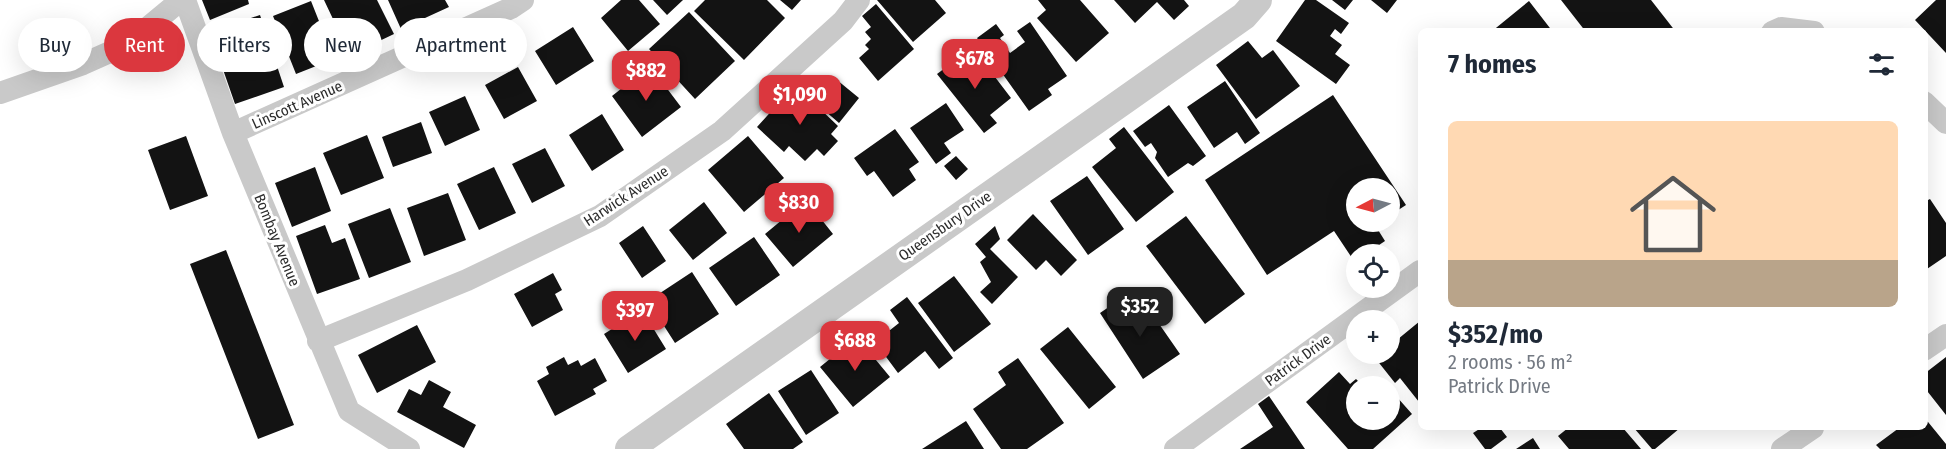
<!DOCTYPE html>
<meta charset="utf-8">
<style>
:root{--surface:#fff;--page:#f2f2f3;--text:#1f2937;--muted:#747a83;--accent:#db373e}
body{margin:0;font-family:"Fira Sans Condensed",sans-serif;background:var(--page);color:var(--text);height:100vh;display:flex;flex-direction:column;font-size:22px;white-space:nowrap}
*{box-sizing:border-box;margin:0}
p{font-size:20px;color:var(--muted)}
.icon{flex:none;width:33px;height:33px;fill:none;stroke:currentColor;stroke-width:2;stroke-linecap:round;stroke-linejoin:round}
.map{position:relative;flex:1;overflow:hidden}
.drawer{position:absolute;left:1418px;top:28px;width:510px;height:402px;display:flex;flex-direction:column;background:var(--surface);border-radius:9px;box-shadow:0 6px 24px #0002}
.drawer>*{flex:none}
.hud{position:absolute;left:18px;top:18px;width:570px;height:54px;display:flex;gap:12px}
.needle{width:39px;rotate:264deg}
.tools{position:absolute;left:1346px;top:178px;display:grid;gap:12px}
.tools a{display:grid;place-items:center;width:54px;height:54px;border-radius:50%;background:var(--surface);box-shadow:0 6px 24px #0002;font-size:30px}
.price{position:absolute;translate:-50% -51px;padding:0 14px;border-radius:12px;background:var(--accent);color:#fff;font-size:20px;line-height:39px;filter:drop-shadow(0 2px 3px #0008)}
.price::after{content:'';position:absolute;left:50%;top:36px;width:18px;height:14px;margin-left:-9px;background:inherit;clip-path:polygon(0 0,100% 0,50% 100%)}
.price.active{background:#222;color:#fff}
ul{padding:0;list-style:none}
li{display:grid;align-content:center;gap:12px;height:318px;padding:0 30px}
li span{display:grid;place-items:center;height:186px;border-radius:9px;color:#555}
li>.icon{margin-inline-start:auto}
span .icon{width:108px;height:108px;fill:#fffc;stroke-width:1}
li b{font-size:26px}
h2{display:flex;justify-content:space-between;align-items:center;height:72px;padding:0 30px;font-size:26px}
.pill{padding:0 21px;border-radius:27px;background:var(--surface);box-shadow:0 6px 24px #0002;font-size:21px;line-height:54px}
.pill.active{background:var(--accent);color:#fff}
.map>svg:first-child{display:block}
.building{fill:#131313}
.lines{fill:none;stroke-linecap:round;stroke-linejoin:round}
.minor{stroke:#c9c9c9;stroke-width:22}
.tertiary{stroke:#c9c9c9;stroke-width:28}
.labels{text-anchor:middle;stroke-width:6;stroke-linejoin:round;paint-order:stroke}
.street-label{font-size:15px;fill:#2c2c2c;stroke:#fff}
</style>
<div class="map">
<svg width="1946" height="449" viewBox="0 0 1946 449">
<rect width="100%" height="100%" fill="#fff"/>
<!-- building -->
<path class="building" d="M202,0H248L249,4L210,20Z
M324,0H377L394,34L350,55Z
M388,0H445L449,7L401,29Z
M621,0H639L660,24L628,51L601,18Z
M653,0H683L667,15Z
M705,0H767L785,18L744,60L694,11Z
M780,0H801L792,10Z
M877,0H935L946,13L913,42Z
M1038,0H1080L1109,33L1076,62L1037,18L1046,10Z
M1114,0H1184L1189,6L1174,20L1157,2L1135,23Z
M1305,0H1316L1349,23L1341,34L1335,29L1330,36L1342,45L1335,54L1350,65L1336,84L1276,41Z
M1332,0H1353L1345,10Z
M1371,0H1397L1387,13Z
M1561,0H1651L1676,32H1586Z
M1936,0H1946V53L1915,20Z
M311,1L334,59L296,74L273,16Z
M1529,1L1553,32H1491Z
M876,4L914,49L878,81L859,58L869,49L865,45L871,39L865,32L871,27L862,16Z
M689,12L735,61L695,99L649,49Z
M260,15L284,87L235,104L210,32Z
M1030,22L1067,76L1048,89L1052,95L1029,111L977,38L996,24L1004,35L1000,38L1010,53L1025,42L1017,31Z
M573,27L594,61L556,85L535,51Z
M510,41L518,55L508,61L500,47Z
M1248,41L1262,58L1273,50L1300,86L1256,119L1216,65Z
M961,56L967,65L979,56L1011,98L990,115L997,123L984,133L937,74Z
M650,66L681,107L642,137L612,96Z
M518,67L537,101L504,119L485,85Z
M837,80L859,98L839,123L817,104Z
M1225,81L1260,133L1245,144L1237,132L1214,148L1187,107Z
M795,85L838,126L831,134L838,141L824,156L817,149L805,161L789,146L784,152L757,127Z
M1333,95L1406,205L1389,216V189H1356V222H1380L1375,225L1385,241L1364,255H1356L1354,261L1334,231L1267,275L1205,180Z
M465,96L480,130L445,146L429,112Z
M946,103L964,130L944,143L951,153L936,164L910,128Z
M1169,105L1206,156L1193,166L1188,163L1168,177L1155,158L1157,152L1151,143L1145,147L1133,131Z
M602,114L624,150L592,171L569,135Z
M421,122L432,153L393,167L382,137Z
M1124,127L1174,192L1136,222L1092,167L1116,148L1109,139Z
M895,129L919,162L909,169L916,180L893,197L874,171L867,176L854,158Z
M367,135L384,178L341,195L323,153Z
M186,136L208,196L170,210L148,150Z
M748,136L784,178L744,212L708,170Z
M545,148L565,186L532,203L512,164Z
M956,156L968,169L956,180L944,166Z
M315,167L331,211L292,227L275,183Z
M494,167L516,213L479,230L457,184Z
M1087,176L1124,229L1088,255L1050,201Z
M448,193L466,240L424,256L407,208Z
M1930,199L1946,223V256L1924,271V202Z
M806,200L833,234L793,267L765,234Z
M704,202L727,233L693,260L669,230Z
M390,208L411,262L369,278L348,224Z
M1033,214L1077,260L1061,276L1046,260L1036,270L1007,240Z
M1186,216L1245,294L1205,324L1146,246Z
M325,225L332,243L345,238L360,279L317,294L296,236Z
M643,226L666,261L642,278L619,243Z
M995,226L1000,239L990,249L1018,277L992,304L980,292L991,282L980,262L986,257L975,244Z
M754,237L780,275L736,306L709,268Z
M226,250L294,425L258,439L190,264Z
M692,272L719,314L675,343L648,301Z
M553,273L562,290L555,294L563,310L532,327L514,294Z
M954,276L991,324L954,352L918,303Z
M1125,296L1144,326L1155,318L1180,354L1143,379L1100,313Z
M907,297L953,358L939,369L925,351L898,373L875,342L899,323L890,310Z
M642,310L666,349L628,373L604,334Z
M1420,321V400L1419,402L1400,378L1395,383L1372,354H1389V341L1392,344Z
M417,325L436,362L377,393L358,355Z
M1068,327L1116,387L1089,409L1040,349Z
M857,337L890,377L853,407L820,367Z
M564,357L568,365L578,360L581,366L595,358L607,381L593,389L596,394L555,416L537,381L549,374L546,367Z
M1946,357V415L1924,387V374Z
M1018,358L1064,423L1027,449H1001L973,409L1006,385L998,372Z
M811,370L839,413L806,435L778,391Z
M1339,372L1350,384L1356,379L1364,387H1356V420H1389V388L1412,414L1373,449H1348L1306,402Z
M429,380L451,392L443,407L476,425L464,448L397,412L409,389L421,395Z
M769,393L803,442L793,449H744L726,424Z
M1269,396L1305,449H1240L1273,427L1258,404Z
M1924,417L1946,444V449H1880L1876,445L1899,428H1924Z
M966,421L984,449H922Z
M1481,428H1500L1507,437L1491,449H1485L1473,433Z
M1568,428H1623L1641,449H1569L1558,436Z
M1634,428H1680L1655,449H1652Z
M1533,438L1540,449H1516Z"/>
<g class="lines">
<!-- minor -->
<path class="minor" d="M185,0L233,133L349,411L409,449
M1772,32L1781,28L1814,32
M0,93L83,64L128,44L181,0
M1924,102L1946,123
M233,133L511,8L523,0
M318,341L467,280L600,216L722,131L843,21L859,0
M1924,350L1946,335
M1175,449L1420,271
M1782,449L1813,428"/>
<!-- tertiary -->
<path class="tertiary" d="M629,449L1244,16L1258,0"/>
</g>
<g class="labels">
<!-- street labels -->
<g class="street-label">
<text transform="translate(297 105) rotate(-24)" y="5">Linscott Avenue</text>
<text transform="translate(626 196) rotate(-33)" y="5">Harwick Avenue</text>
<text transform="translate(945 226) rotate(-35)" y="5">Queensbury Drive</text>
<text transform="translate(277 240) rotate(68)" y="5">Bombay Avenue</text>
<text transform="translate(1298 360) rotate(-36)" y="5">Patrick Drive</text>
</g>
</g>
</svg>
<div class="tools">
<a><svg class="needle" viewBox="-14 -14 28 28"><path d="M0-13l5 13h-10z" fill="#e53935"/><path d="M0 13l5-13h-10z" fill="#747a83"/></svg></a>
<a><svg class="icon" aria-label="locate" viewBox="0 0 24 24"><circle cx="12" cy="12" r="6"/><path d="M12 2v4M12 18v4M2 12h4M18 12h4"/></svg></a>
<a>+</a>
<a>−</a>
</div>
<b class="price" style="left:975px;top:90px">$678</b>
<b class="price" style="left:646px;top:102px">$882</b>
<b class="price" style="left:800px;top:126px">$1,090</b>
<b class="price" style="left:799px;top:234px">$830</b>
<b class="price active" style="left:1140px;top:338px">$352</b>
<b class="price" style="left:635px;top:342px">$397</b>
<b class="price" style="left:855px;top:372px">$688</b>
<div class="hud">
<a class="pill">Buy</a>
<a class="pill active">Rent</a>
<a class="pill">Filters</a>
<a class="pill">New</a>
<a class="pill">Apartment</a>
</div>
<section class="drawer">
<h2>7 homes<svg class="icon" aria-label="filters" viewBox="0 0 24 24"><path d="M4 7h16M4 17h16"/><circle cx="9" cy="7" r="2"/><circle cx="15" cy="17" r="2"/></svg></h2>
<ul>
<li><span style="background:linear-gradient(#ffd9b3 75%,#b9a48a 0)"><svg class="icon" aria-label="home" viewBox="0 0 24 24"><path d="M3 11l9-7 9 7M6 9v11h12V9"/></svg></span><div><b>$352/mo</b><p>2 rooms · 56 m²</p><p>Patrick Drive</p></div></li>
</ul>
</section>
</div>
